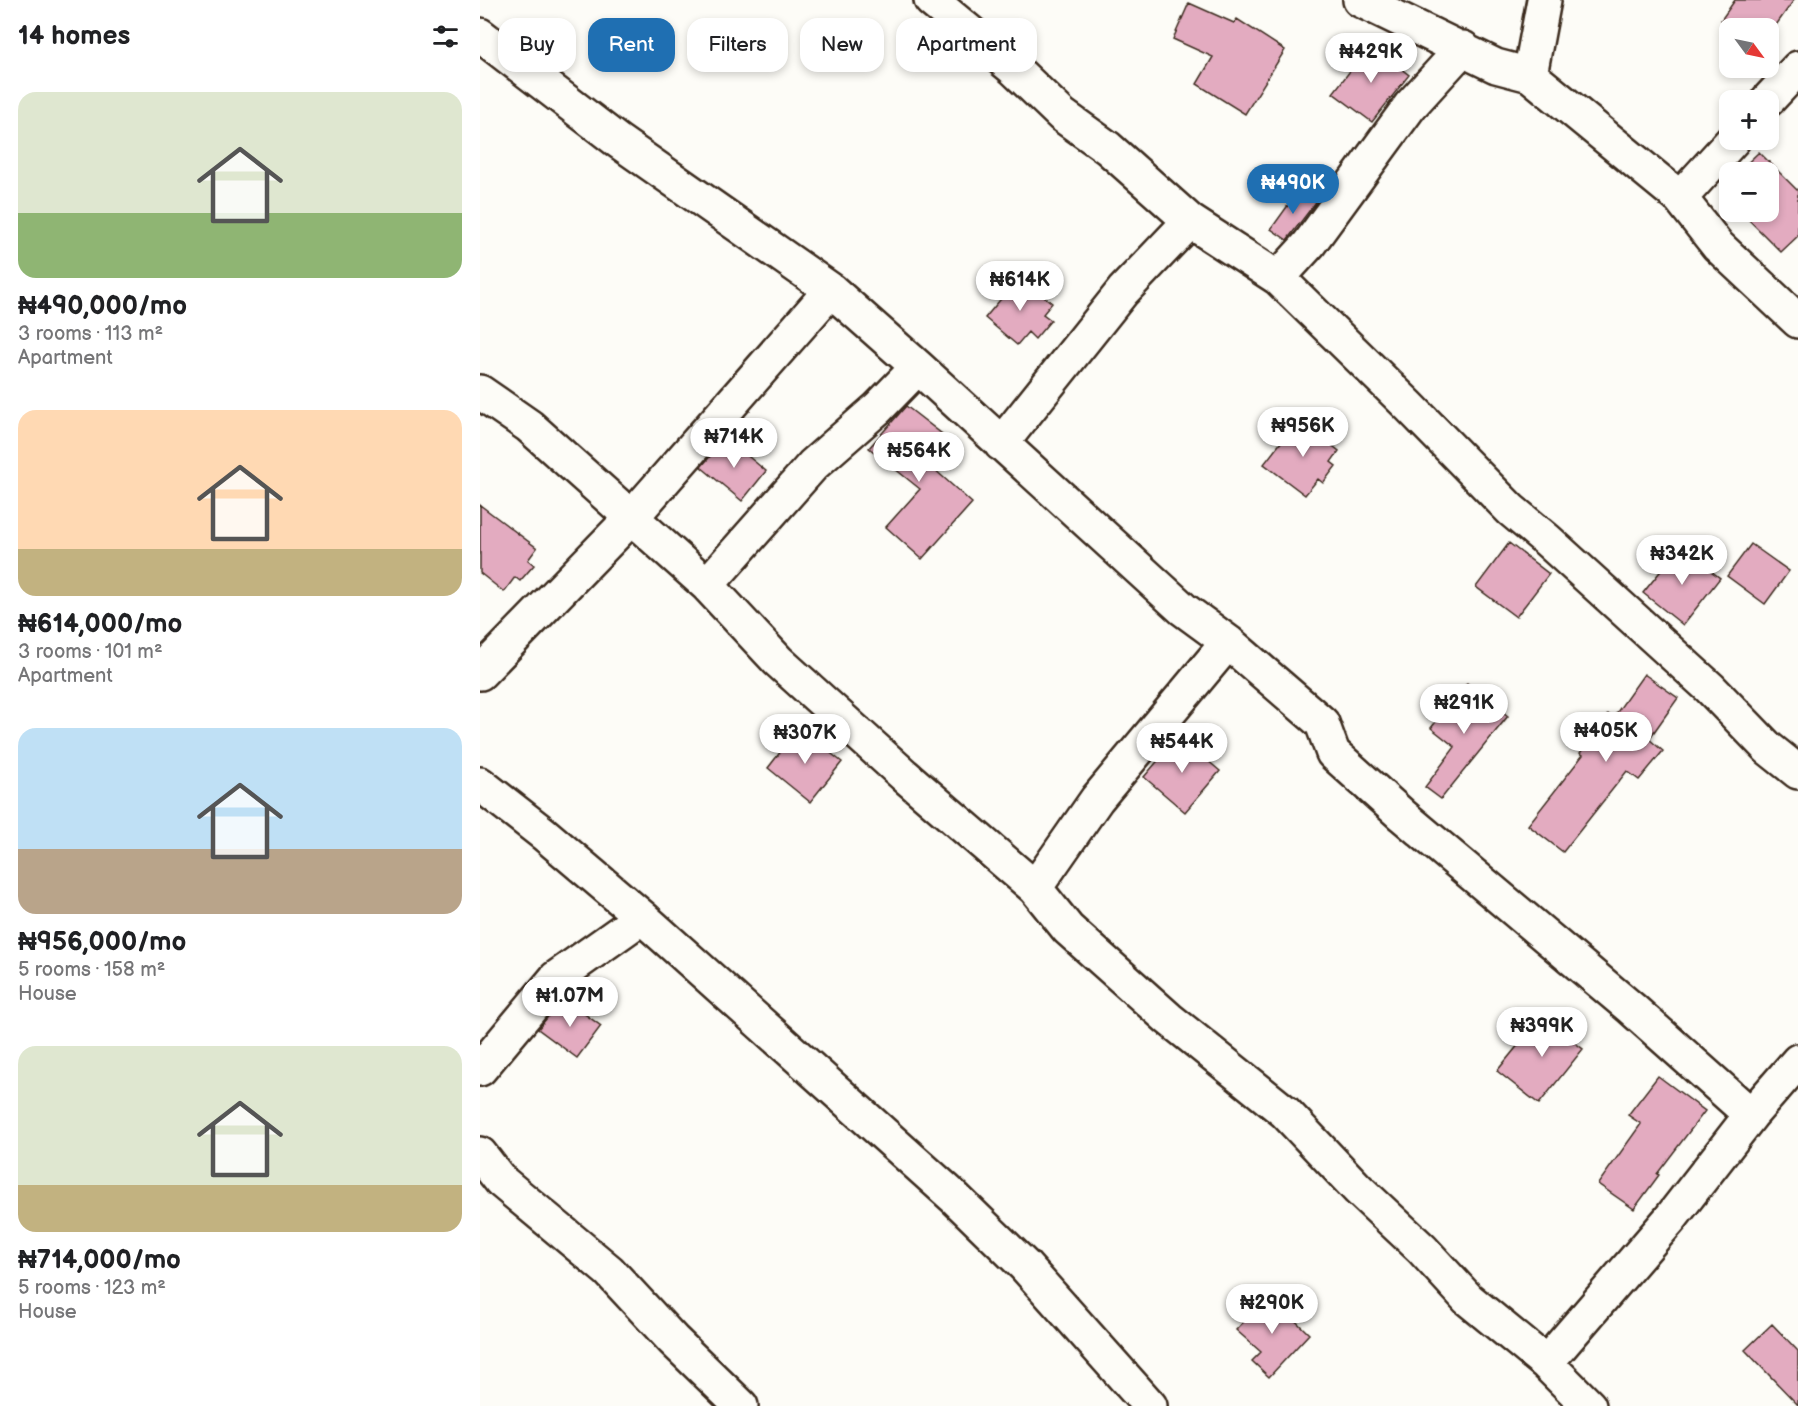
<!DOCTYPE html>
<meta charset="utf-8">
<style>
:root{--surface:#fff;--page:#f2f2f2;--text:#202124;--muted:#757577;--accent:#1f6fb2}
body{margin:0;font-family:"Balsamiq Sans",sans-serif;background:var(--page);color:var(--text);height:100vh;display:flex;flex-direction:column;font-size:22px;white-space:nowrap}
*{box-sizing:border-box;margin:0}
p{font-size:20px;color:var(--muted)}
.icon{flex:none;width:33px;height:33px;fill:none;stroke:currentColor;stroke-width:2;stroke-linecap:round;stroke-linejoin:round}
.map{position:relative;flex:1;overflow:hidden}
.details{display:flex;flex-direction:column;background:var(--surface);width:480px}
.details>*{flex:none}
.hud{position:absolute;left:18px;top:18px;width:570px;height:54px;display:flex;gap:12px}
.needle{width:39px;rotate:123deg}
.buttons{position:absolute;left:1239px;top:18px;display:grid;gap:12px}
.buttons a{display:grid;place-items:center;width:60px;height:60px;border-radius:12px;background:var(--surface);box-shadow:0 3px 9px #0003;font-size:30px}
.price{position:absolute;translate:-50% -51px;padding:0 14px;border-radius:21px;background:#fff;color:#222;font-size:20px;line-height:39px;filter:drop-shadow(0 2px 3px #0008)}
.price::after{content:'';position:absolute;left:50%;top:36px;width:18px;height:14px;margin-left:-9px;background:inherit;clip-path:polygon(0 0,100% 0,50% 100%)}
.price.selected{background:var(--accent);color:#fff}
ul{padding:0;list-style:none}
li{display:grid;align-content:center;gap:12px;height:318px;padding:0 18px}
li span{display:grid;place-items:center;height:186px;border-radius:18px;color:#555}
li>.icon{margin-inline-start:auto}
span .icon{width:108px;height:108px;fill:#fffc;stroke-width:1}
li b{font-size:26px}
h2{display:flex;justify-content:space-between;align-items:center;height:72px;padding:0 18px;font-size:26px}
.chip{padding:0 21px;border-radius:18px;background:var(--surface);box-shadow:0 3px 9px #0003;font-size:21px;line-height:54px}
.chip.selected{background:var(--accent);color:#fff}
main{display:flex;flex:1;min-height:0}
.map>svg:first-child{display:block}
.building{fill:#e3abc0;stroke:#3b2a1e;stroke-width:1.5}
.lines{fill:none;stroke-linecap:round;stroke-linejoin:round}
.minor-casing{stroke:#3b2a1e;stroke-width:38}
.minor{stroke:#fdfcf7;stroke-width:33}
</style>
<main>
<section class="details">
<h2>14 homes<svg class="icon" aria-label="filters" viewBox="0 0 24 24"><path d="M4 7h16M4 17h16"/><circle cx="9" cy="7" r="2"/><circle cx="15" cy="17" r="2"/></svg></h2>
<ul>
<li><span style="background:linear-gradient(#dfe7d0 65%,#8fb573 0)"><svg class="icon" aria-label="home" viewBox="0 0 24 24"><path d="M3 11l9-7 9 7M6 9v11h12V9"/></svg></span><div><b>₦490,000/mo</b><p>3 rooms · 113 m²</p><p>Apartment</p></div></li>
<li><span style="background:linear-gradient(#ffd9b3 75%,#c2b280 0)"><svg class="icon" aria-label="home" viewBox="0 0 24 24"><path d="M3 11l9-7 9 7M6 9v11h12V9"/></svg></span><div><b>₦614,000/mo</b><p>3 rooms · 101 m²</p><p>Apartment</p></div></li>
<li><span style="background:linear-gradient(#bfe0f5 65%,#b9a48a 0)"><svg class="icon" aria-label="home" viewBox="0 0 24 24"><path d="M3 11l9-7 9 7M6 9v11h12V9"/></svg></span><div><b>₦956,000/mo</b><p>5 rooms · 158 m²</p><p>House</p></div></li>
<li><span style="background:linear-gradient(#dfe7d0 75%,#c2b280 0)"><svg class="icon" aria-label="home" viewBox="0 0 24 24"><path d="M3 11l9-7 9 7M6 9v11h12V9"/></svg></span><div><b>₦714,000/mo</b><p>5 rooms · 123 m²</p><p>House</p></div></li>
</ul>
</section>
<div class="map">
<svg width="1318" height="1406" viewBox="0 0 1318 1406">
<rect width="100%" height="100%" fill="#fdfcf7"/>
<filter id="ink" filterUnits="userSpaceOnUse"><feTurbulence type="fractalNoise" baseFrequency=".0167" numOctaves="2"/><feDisplacementMap in="SourceGraphic" scale="12" xChannelSelector="R" yChannelSelector="G"/><feConvolveMatrix kernelMatrix="1 2 1 2 8 2 1 2 1" color-interpolation-filters="sRGB"/></filter>
<g filter="url(#ink)">
<!-- building -->
<path class="building" d="M1255,0H1314L1294,28H1253L1241,20Z
M709,3L754,23L757,19L805,50L765,114L717,84L733,57L693,39Z
M890,45L929,75L892,122L853,93Z
M1279,152L1318,191V236L1301,252L1261,212H1288V172H1258Z
M819,190L836,202L807,240L791,229Z
M540,276L572,303L563,314L571,320L555,339L548,332L537,345L505,318Z
M426,406L462,434L443,459L492,503L442,559L406,527L440,489L389,448Z
M819,419L859,451L851,462L856,466L843,483L838,479L825,495L784,464Z
M246,438L286,471L262,501L221,467Z
M0,505L57,548L48,560L54,565L40,581L35,577L24,592L0,573Z
M1029,543L1069,574L1036,617L996,587Z
M1271,544L1309,571L1285,604L1247,576Z
M1200,547L1240,578L1203,625L1163,593Z
M1164,674L1198,698L1169,739L1183,751L1159,780L1147,771L1083,852L1048,825L1103,755L1100,753L1128,714L1133,718Z
M987,683L1028,716L961,799L945,787L975,747L951,728Z
M319,728L362,762L330,802L288,768Z
M699,736L740,771L705,812L664,777Z
M83,998L121,1026L97,1058L58,1029Z
M1081,1015L1098,1030L1090,1039L1103,1049L1059,1104L1017,1071L1062,1016L1073,1025Z
M1178,1076L1225,1111L1177,1174L1179,1175L1154,1209L1118,1184L1161,1124L1148,1115Z
M789,1295L829,1334L789,1377L772,1361L781,1352L756,1330Z
M1292,1324L1318,1351V1405L1265,1350Z"/>
<g class="lines">
<defs>
<path id="minor" d="M451,0L533,68L582,115L628,148L710,221L798,278L929,406L1031,510L1067,540L1230,688L1288,748L1318,772
M880,0L1016,66L1050,75L1200,198L1238,246L1318,321
M0,35L138,141L351,290L438,367L703,609L748,642L842,723L853,753L922,815L1151,1008L1271,1115
M1050,75L1064,0
M1288,100L1318,68
M1200,198L1253,140
M798,278L829,244L930,106L983,48
M0,392L49,426L227,585L298,661L424,775L555,888L588,929L689,1019L805,1112L878,1189L942,1249L988,1299L1066,1363L1109,1406
M521,444L643,291L710,221
M227,585L333,465L398,408L438,367
M0,673L151,518L351,290
M0,784L64,834L162,917L474,1197L545,1266L670,1406
M555,888L617,799L748,642
M0,1069L76,978L162,917
M0,1154L21,1181L129,1271L193,1340L261,1406
M1066,1363L1190,1219L1271,1115L1318,1061"/>
</defs>
<!-- minor casing -->
<use href="#minor" class="minor-casing"/>
<!-- minor -->
<use href="#minor" class="minor"/>
</g>
</g>
</svg>
<div class="buttons">
<a><svg class="needle" viewBox="-14 -14 28 28"><path d="M0-13l5 13h-10z" fill="#e53935"/><path d="M0 13l5-13h-10z" fill="#757577"/></svg></a>
<a>+</a>
<a>−</a>
</div>
<b class="price" style="left:891px;top:84px">₦429K</b>
<b class="price selected" style="left:813px;top:215px">₦490K</b>
<b class="price" style="left:540px;top:312px">₦614K</b>
<b class="price" style="left:823px;top:458px">₦956K</b>
<b class="price" style="left:254px;top:469px">₦714K</b>
<b class="price" style="left:439px;top:483px">₦564K</b>
<b class="price" style="left:1202px;top:586px">₦342K</b>
<b class="price" style="left:984px;top:735px">₦291K</b>
<b class="price" style="left:1126px;top:763px">₦405K</b>
<b class="price" style="left:325px;top:765px">₦307K</b>
<b class="price" style="left:702px;top:774px">₦544K</b>
<b class="price" style="left:90px;top:1028px">₦1.07M</b>
<b class="price" style="left:1062px;top:1058px">₦399K</b>
<b class="price" style="left:792px;top:1335px">₦290K</b>
<div class="hud">
<a class="chip">Buy</a>
<a class="chip selected">Rent</a>
<a class="chip">Filters</a>
<a class="chip">New</a>
<a class="chip">Apartment</a>
</div>
</div>
</main>
